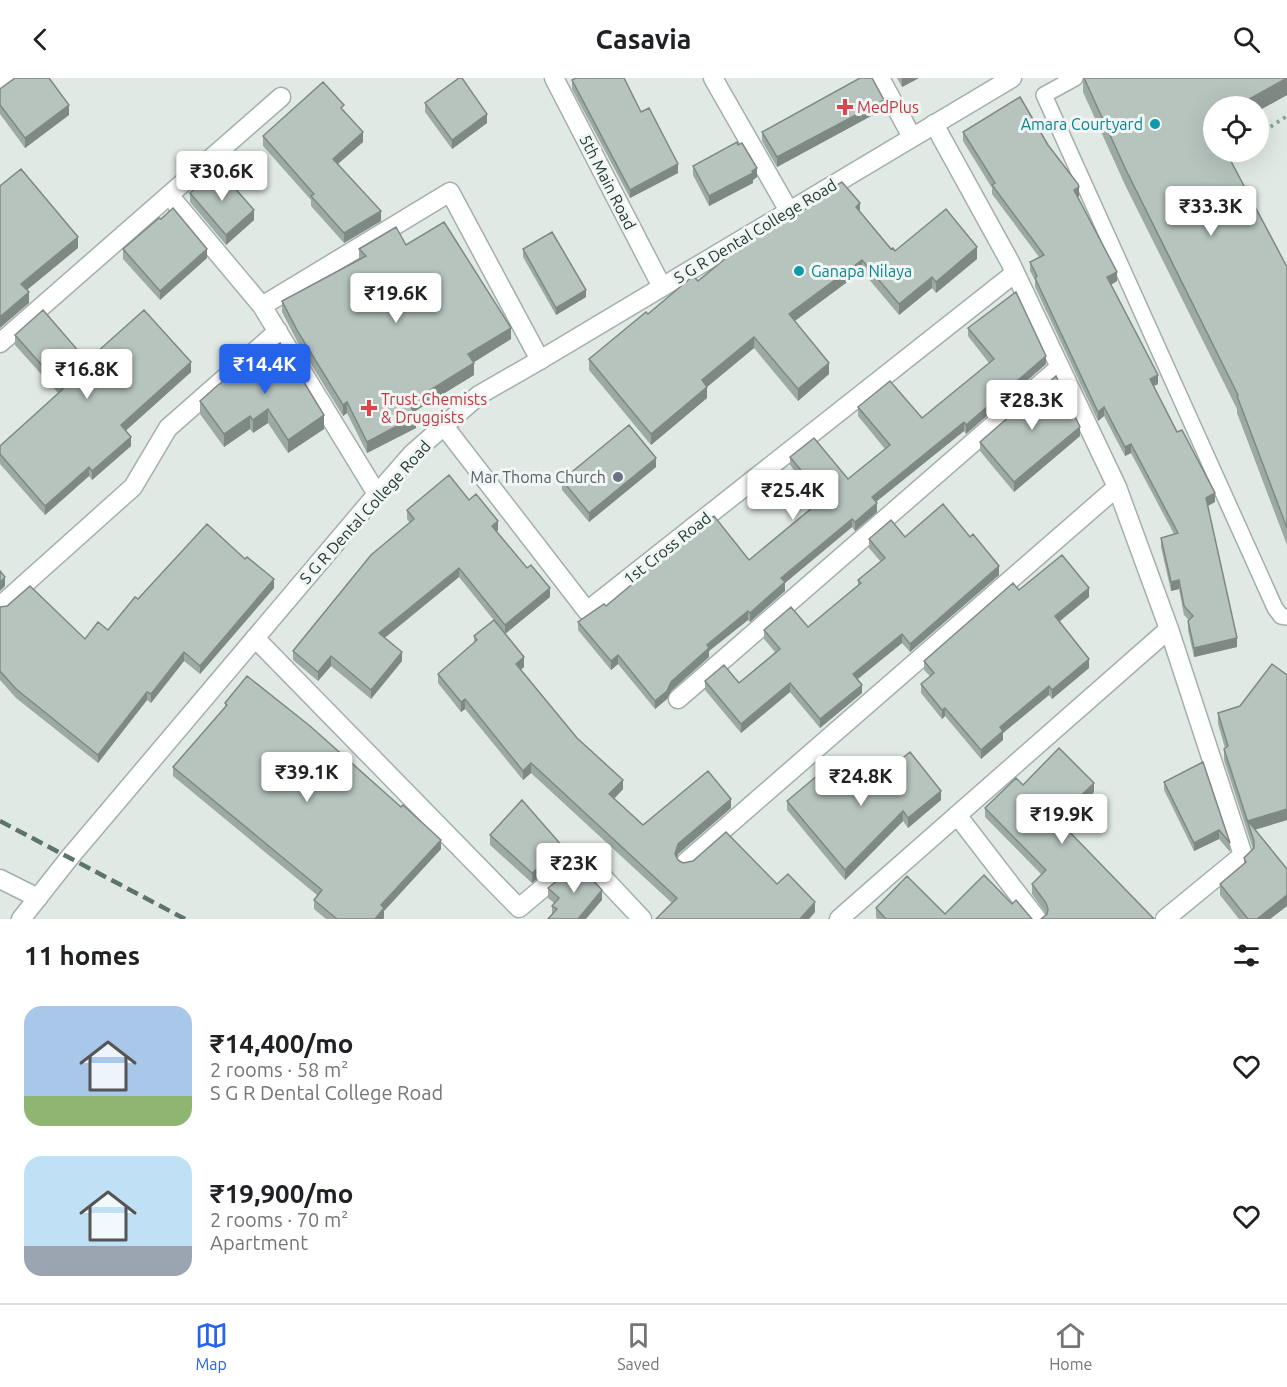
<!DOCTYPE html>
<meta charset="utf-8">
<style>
:root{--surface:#fff;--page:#f2f2f2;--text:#202124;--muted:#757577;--line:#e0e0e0;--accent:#2563eb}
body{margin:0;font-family:Ubuntu,sans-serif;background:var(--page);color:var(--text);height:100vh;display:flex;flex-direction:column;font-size:22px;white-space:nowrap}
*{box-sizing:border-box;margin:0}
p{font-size:20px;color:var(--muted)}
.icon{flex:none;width:33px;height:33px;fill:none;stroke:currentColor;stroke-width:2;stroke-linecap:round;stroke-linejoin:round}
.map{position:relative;height:841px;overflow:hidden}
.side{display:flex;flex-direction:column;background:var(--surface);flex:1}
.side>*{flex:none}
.controls{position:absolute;left:1203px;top:18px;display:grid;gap:12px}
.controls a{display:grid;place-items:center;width:66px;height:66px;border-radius:50%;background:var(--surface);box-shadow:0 6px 24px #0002;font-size:30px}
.price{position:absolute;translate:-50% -51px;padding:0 14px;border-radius:6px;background:#fff;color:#222;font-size:20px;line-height:39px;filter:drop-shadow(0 2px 3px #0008)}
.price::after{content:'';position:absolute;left:50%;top:36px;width:18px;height:14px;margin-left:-9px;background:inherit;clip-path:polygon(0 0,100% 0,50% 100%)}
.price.on{background:var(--accent);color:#fff}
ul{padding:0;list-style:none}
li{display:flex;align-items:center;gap:18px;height:150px;padding:0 24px}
li span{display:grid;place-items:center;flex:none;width:168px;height:120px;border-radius:18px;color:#555}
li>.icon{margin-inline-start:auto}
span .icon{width:72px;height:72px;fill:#fffc;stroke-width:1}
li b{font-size:26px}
h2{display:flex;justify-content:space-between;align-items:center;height:72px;padding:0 24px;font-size:26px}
header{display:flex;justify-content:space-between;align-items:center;height:78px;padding:0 24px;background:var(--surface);font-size:27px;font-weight:700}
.tabs{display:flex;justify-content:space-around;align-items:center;height:84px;border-top:2px solid var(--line);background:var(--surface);font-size:16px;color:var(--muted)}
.tabs a{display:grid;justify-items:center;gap:3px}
.tabs .on{color:var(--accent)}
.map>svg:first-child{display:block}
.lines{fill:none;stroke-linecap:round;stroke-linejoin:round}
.service-casing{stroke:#a3b0aa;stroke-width:18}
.minor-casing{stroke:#a3b0aa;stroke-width:21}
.tertiary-casing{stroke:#a3b0aa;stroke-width:21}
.path{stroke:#83aa9b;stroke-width:4;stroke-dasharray:3 4.5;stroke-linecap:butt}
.service{stroke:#fff;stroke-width:15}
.minor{stroke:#fff;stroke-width:18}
.tertiary{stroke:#fff;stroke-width:18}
.rail{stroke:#5d746c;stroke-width:4.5;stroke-dasharray:12 6;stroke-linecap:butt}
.wall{fill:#9da9a3}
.shaded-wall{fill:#7f8984}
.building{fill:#b6c4bd;stroke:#7f8984;stroke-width:1.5}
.health-dot{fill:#e0444e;stroke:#f0f6f3;stroke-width:2}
.culture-dot{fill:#0f9aa8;stroke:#f0f6f3;stroke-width:2}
.worship-dot{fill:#6b7280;stroke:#f0f6f3;stroke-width:2}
.labels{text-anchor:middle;stroke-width:6;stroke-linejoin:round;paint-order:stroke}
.health-label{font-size:16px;fill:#be3a42;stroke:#f0f6f3;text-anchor:start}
.culture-label{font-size:16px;fill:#0d838f;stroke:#f0f6f3;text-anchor:end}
.street-label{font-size:16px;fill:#223830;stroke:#f0f6f3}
.worship-label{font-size:16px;fill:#5b616d;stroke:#f0f6f3;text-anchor:end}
</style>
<header><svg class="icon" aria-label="back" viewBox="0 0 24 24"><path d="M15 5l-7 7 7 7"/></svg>Casavia<svg class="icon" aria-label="search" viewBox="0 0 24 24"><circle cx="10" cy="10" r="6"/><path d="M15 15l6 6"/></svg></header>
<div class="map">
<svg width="1287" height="841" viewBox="0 0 1287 841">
<rect width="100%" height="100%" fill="#e0e9e4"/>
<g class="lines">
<defs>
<path id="service" d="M1075,0L1044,17L1275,530L1281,538L1287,539"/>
<path id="minor" d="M554,0L662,209
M713,0L789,133
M880,0L912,59
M0,5L7,0
M934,46L1010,184L1117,409L1169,551
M169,117L262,228L377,416
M262,228L450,114L540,282
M0,265L281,19
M444,348L587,533L1015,195
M0,528L133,409L168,350L278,253
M255,560L519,830L582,777L642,841
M678,621L1060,289
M957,737L1037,841
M686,784L1117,409
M0,801L38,820
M839,841L1169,551L1243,777L1165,841"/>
<path id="tertiary" d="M21,841L70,779L377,416L412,376L479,317L540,282L1012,0"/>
</defs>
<!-- service casing -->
<use href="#service" class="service-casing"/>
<!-- minor casing -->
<use href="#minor" class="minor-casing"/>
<!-- tertiary casing -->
<use href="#tertiary" class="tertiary-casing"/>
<!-- path -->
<path class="path" d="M1258,57L1287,38"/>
<!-- service -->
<use href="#service" class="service"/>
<!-- minor -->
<use href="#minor" class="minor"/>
<!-- tertiary -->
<use href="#tertiary" class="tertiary"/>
<!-- rail -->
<path class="rail" d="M0,743L185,841"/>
</g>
<!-- wall -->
<path class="wall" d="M897,0H919L902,9Z
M1083,0H1287V17L1258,33V28H1214V74L1287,189V467L1237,335V331L1126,109L1083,14Z
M572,2L641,34L678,95L630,120L572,11Z
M0,11L69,37L25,70L0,36Z
M425,25L487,45L452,71L425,34Z
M884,31L777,89L762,63V54Z
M344,32L363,64L338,86L381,143L344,165L311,128V122L263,68V58Z
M963,54L1079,118L1078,119L1117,203L1111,207L1158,306L1153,308L1215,424L1207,428L1237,569L1194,579L1188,552V543L1189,542L1184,537L1179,511L1171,513L1161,469V460L1174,456L1131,375L1125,378L1104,338L1098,343L1035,209V202L1030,193V184L1039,179L992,116V110L963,63Z
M693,88L757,99L753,102V105L709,128L693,97Z
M190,115L254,142L226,167L190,124Z
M860,134L891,171L895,173L977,181L936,215L932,210L899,237L862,193L795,243L829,296L798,323L754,270L707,309V320L651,367L589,292V281L648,236L698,203L748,162V160L798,137Z
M406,167L511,261L473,284L474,297L413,334L416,350L367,375L347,335L343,338L298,265L282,234V223L359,181V171Z
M123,171L207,180L160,222L123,181Z
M523,171L586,219L556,237L523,179Z
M968,250L1046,286L966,356L964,353L876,424L877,434L855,453L852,449L785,505V513L750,544L748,542L709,573V579L671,613L667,621L655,631L618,586L611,592L578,552V544L606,528L648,493V491L749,482L820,424L790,387V379L848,401L885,371L858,338V329L922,340L989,285L968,258Z
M15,257L87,283L191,294L125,353L131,368L92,402L89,398L45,437L0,386V368L58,315L15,267Z
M200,323L324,337V351L288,375L268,345L253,355L250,351L224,369L200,336Z
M1080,358L1014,414L980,373V364Z
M656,389L589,444L562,412V402Z
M469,422L498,452L496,454L550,519L505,556L459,499L385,560L402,583L371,621L331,588L318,603L293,582V573L410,445L407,441V432Z
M905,459L999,497L910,574L902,565L857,601L862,615L820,650L790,614L741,655L705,612V603L739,605L775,574L764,561V552L808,549L858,507V502L881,484L869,470V461Z
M274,510L200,596L184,583L151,625L147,622L98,685L16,620L0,602V529L85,561L108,552L138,521Z
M1019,512L1089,519L1059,544L1089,590L1052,621L1049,617L1003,655V662L981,681L945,638L942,641L921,615V606L930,598L924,592V583Z
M474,558L524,589L521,592L577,660L623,711L614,721L643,747L731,730L678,776L677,780L678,782L683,785L777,806L815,834L809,841H656L672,825L531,695L523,702L465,631L461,634L438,605V596L474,565Z
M1287,597V742L1255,752L1287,828L1270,841H1239L1220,817V806L1244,786V780L1253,771L1224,682V671L1225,670L1218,646V635L1240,628Z
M225,625L441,771L384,833V840L383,841H326L314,831V822L317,817L173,698V689L225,630Z
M1203,684L1230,765V774L1219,761L1194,773L1164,712V704Z
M1023,707L1094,714L1062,746L1047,837L1032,816V806L1042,797L985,739V730Z
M941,722L908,750L903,743L845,802L787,732V723Z
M490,757L563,778L532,805L490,767Z
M548,810L602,822L552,836V828L554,825L548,820Z
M1012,826L1032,841H877L876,839V830L945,836Z"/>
<!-- shaded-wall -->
<path class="shaded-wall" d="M902,0H919L902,9Z
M1287,0V17L1258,33V28H1237Z
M884,22V31L777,89V79Z
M69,27V37L25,70V60Z
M487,36V45L452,71V62Z
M363,54V64L333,90V81Z
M678,86V95L630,120V112Z
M757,90V99L753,102V105L709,128V118Z
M1079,109V118L1074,121V112Z
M860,125V137L856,129Z
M254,132V142L226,167V157Z
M381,133V143L344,165V155Z
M78,159V170L21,217V206Z
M977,169V181L936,215V204Z
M207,171V180L160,222V213Z
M862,182V193L789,247V236Z
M1117,194V203L1107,209V199Z
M932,199V210L899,237V226Z
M586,212V219L556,237V230Z
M29,214V225L0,250V239Z
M511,250V261L468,288V276Z
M754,259V270L707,309V320L651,367V356L702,302Z
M1046,278V286L966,356V347Z
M191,284V294L121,357V347Z
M474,285V297L409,337V325Z
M829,285V296L798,323V311Z
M1158,297V306L1150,310V301Z
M347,324V335L343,338V327Z
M1104,329V338L1098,343V334Z
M268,331V345L253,355V342Z
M324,337V351L288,375V362Z
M250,338V351L224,369V356Z
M416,338V350L367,375V364Z
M964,344V353L872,427V419Z
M1080,349V358L1014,414V404Z
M131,359V368L92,402V393Z
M1131,366V375L1125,378V369Z
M656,380V389L589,444V435Z
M89,389V398L45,437V428Z
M1215,415V424L1206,429V420Z
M877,425V434L855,453V444Z
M852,441V449L785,505V513L750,544V535L781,500Z
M498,443V452L492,457V448Z
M999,488V497L910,574V566Z
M459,490V499L379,564V555Z
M5,499V508L0,513V505Z
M274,501V510L200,596V588Z
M1179,502V511L1171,513V504Z
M550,510V519L505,556V547Z
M1089,510V519L1055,547V538Z
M748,533V542L709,573V579L671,613L667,621L655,631V623L671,604L707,567Z
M902,556V565L853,605V596Z
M1237,560V569L1194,579V570Z
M184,574V583L151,625V616Z
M402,574V583L371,621V612Z
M618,577V586L611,592V583Z
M331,578V588L318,603V594Z
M524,579V589L516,595V586Z
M1089,581V590L1052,621V612Z
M790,605V614L741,655V646Z
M862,607V615L820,650V641Z
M1049,608V617L1003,655V662L981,681V672L1000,649Z
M147,614V622L98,685V677Z
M465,621V631L461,634V624Z
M945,630V638L942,641V632Z
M531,685V695L523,702V693Z
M623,702V711L609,726V716Z
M1094,705V714L1057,751V741Z
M941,713V722L908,750V740Z
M731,721V730L678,776L675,786V776L678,766Z
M1287,731V742L1250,753L1248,743Z
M903,733V743L845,802V792Z
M1219,752V761L1194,773V765Z
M441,762V771L384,833V840L383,841H375L381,827Z
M563,769V778L532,805V795Z
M602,812V822L586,841H578Z
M1287,817V828L1270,841H1257Z
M815,824V834L809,841H800Z"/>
<!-- building -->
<path class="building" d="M15,0H49L69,27L25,60L0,27V11Z
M459,0H462L487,36L452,62L425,25Z
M576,0H624L641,34L649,30L678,86L630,112L572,2Z
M860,0H872L884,22L777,79L762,54Z
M1084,0H1287L1237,28H1214V42L1211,44L1214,49V74H1226L1287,189V450L1237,318L1238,317L1126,92Z
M323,4L344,27L341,30L363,54L333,81L381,133L344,155L311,118L314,116L263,58Z
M1020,19L1048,67L1078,106L1079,109L1074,112L1117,194L1107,199L1158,297L1150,301L1177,354L1182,352L1215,415L1206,420L1237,560L1194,570L1188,543L1193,538L1184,528L1179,502L1171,504L1161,460L1178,455L1131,366L1125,369L1104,329L1098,334L1035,200L1037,198L1030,184L1044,177L992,107L995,105L963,54Z
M737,64L738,67L742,65L757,90L752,93L753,95L709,118L693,88Z
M217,90L254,132L226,157L190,115Z
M21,91L78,159L21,206L29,214L0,239V108Z
M842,104L860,125L856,129L891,171L893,170L895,173L946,131L977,169L936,204L932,199L899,226L862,182L789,236L829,285L798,311L754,259L702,302L707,309L651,356L589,281L646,234L648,236L693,198L698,203L749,161L748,160L795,132L798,137L830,111Z
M173,130L207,171L160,213L123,171L159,140L161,141Z
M444,144L511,250L468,276L474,285L409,325L416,338L367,364L347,324L343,327L298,254L282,223L366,178L359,171L396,149L406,167Z
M552,154L586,212L556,230L523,171Z
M1016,214L1046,278L966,347L964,344L872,419L877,425L855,444L852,441L781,500L785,504L750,535L748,533L707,567L709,570L671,604L667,613L655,623L618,577L611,583L578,544L604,526L606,528L649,492L648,491L714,438L749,482L824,420L790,379L814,360L848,401L890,367L858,329L890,303L922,340L994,281L968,250Z
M43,232L87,283L144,232L191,284L121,347L131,359L92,393L89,389L45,428L0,376V368L63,311L15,257Z
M280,265L324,337L288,362L268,331L253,342L250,338L224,356L200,323L218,307Z
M1056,298L1080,349L1014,404L980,364Z
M629,347L656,380L589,435L562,402Z
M449,397L469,422L476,416L498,443L492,448L527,490L531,487L550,510L505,547L459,490L379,555L402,574L371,612L331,578L318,594L293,573L371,477L414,441L407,432Z
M943,426L970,459L973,456L999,488L910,566L902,556L853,596L862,607L820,641L790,605L741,646L705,603L724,587L739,605L780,571L764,552L791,529L808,549L861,505L858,502L885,480L869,461L891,442L905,459Z
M207,446L245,481L247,479L274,501L200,588L184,574L151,616L147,614L98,677L16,611L0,593V529L7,528L30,508L85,561L98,544L108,552L135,519L138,521Z
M1062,477L1089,510L1055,538L1089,581L1052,612L1049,608L1000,649L1003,653L981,672L945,630L942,632L921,606L934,595L924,583L1013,505L1019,512Z
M0,493L5,499L0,505Z
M494,542L524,579L516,586L577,660L623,702L609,716L643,747L708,693L731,721L678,766L675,776L678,782L683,785L693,783L726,754L777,806L788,796L815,824L800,841H656L677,820L531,685L523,693L465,621L461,624L438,596L477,562L474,558Z
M1272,586L1287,597V731L1248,743L1287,791V817L1257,841H1248L1220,806L1246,784L1244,780L1254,770V763L1224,671L1228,668L1218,635L1240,628Z
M247,598L310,648L401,729L403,727L441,762L381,827L384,830L375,841H337L314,822L322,812L173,689L227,627L225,625Z
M1059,670L1094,705L1057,741L1154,841H1041L1047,836L1048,831L1046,825L1032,806L1046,792L985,730L1016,700L1023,707Z
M910,674L941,713L908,740L903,733L845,792L787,723L830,687L856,718Z
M1203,684L1230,765L1219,752L1194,765L1164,704Z
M522,722L563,769L532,795L490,757Z
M578,786L602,812L578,841H548L557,831L552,828L559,820L548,810Z
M984,797L1012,826L1016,822L1032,841H886L876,830L907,798L945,836Z"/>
<!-- markers -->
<g class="health-dot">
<path d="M842 20h6v6h6v6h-6v6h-6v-6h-6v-6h6z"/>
<path d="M366 321h6v6h6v6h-6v6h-6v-6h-6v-6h6z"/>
</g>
<g class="culture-dot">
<circle cx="1155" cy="46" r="6"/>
<circle cx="799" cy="193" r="6"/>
</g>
<circle class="worship-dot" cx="618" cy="399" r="6"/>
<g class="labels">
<!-- health labels -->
<g class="health-label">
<text x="857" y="35">MedPlus</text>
<text x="381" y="327">Trust Chemists<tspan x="381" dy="18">&amp; Druggists</tspan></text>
</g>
<!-- culture labels -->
<g class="culture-label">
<text x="1143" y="52">Amara Courtyard</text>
<text x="811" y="199" text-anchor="start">Ganapa Nilaya</text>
</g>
<!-- street labels -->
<g class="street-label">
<text transform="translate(608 104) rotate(63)" y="6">5th Main Road</text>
<text transform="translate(755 153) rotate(-31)" y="6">S G R Dental College Road</text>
<text transform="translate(365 434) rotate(-48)" y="6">S G R Dental College Road</text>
<text transform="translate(667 470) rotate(-38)" y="6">1st Cross Road</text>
</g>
<!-- worship labels -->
<g class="worship-label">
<text x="606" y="405">Mar Thoma Church</text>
</g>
</g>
</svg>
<div class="controls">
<a><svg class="icon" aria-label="locate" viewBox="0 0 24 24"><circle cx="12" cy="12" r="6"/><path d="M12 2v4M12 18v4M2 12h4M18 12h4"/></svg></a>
</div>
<b class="price" style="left:222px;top:124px">₹30.6K</b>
<b class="price" style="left:1211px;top:159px">₹33.3K</b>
<b class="price" style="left:396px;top:246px">₹19.6K</b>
<b class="price on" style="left:265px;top:317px">₹14.4K</b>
<b class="price" style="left:87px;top:322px">₹16.8K</b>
<b class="price" style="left:1032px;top:353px">₹28.3K</b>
<b class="price" style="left:793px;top:443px">₹25.4K</b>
<b class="price" style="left:307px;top:725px">₹39.1K</b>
<b class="price" style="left:861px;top:729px">₹24.8K</b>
<b class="price" style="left:1062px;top:767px">₹19.9K</b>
<b class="price" style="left:574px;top:816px">₹23K</b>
</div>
<section class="side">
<h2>11 homes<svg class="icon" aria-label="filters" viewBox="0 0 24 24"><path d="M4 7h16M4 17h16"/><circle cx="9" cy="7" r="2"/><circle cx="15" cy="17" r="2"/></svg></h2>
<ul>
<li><span style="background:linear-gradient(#a9c7e8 75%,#8fb573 0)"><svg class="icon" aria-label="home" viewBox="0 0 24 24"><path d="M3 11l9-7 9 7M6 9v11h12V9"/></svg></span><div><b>₹14,400/mo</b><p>2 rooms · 58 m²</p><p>S G R Dental College Road</p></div><svg class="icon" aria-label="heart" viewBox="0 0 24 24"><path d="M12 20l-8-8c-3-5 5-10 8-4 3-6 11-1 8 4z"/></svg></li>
<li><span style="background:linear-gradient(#bfe0f5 75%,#9aa5b1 0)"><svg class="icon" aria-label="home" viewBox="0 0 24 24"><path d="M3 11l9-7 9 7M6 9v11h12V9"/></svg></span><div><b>₹19,900/mo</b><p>2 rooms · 70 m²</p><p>Apartment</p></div><svg class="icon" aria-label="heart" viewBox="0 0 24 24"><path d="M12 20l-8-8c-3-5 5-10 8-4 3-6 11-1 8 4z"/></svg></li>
</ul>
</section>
<nav class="tabs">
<a class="on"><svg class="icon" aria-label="map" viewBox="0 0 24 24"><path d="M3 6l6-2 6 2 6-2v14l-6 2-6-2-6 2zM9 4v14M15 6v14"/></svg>Map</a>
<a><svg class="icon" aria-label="saved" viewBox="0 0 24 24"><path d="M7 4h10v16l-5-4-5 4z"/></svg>Saved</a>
<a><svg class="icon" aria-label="home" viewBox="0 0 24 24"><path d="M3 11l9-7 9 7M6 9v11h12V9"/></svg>Home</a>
</nav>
